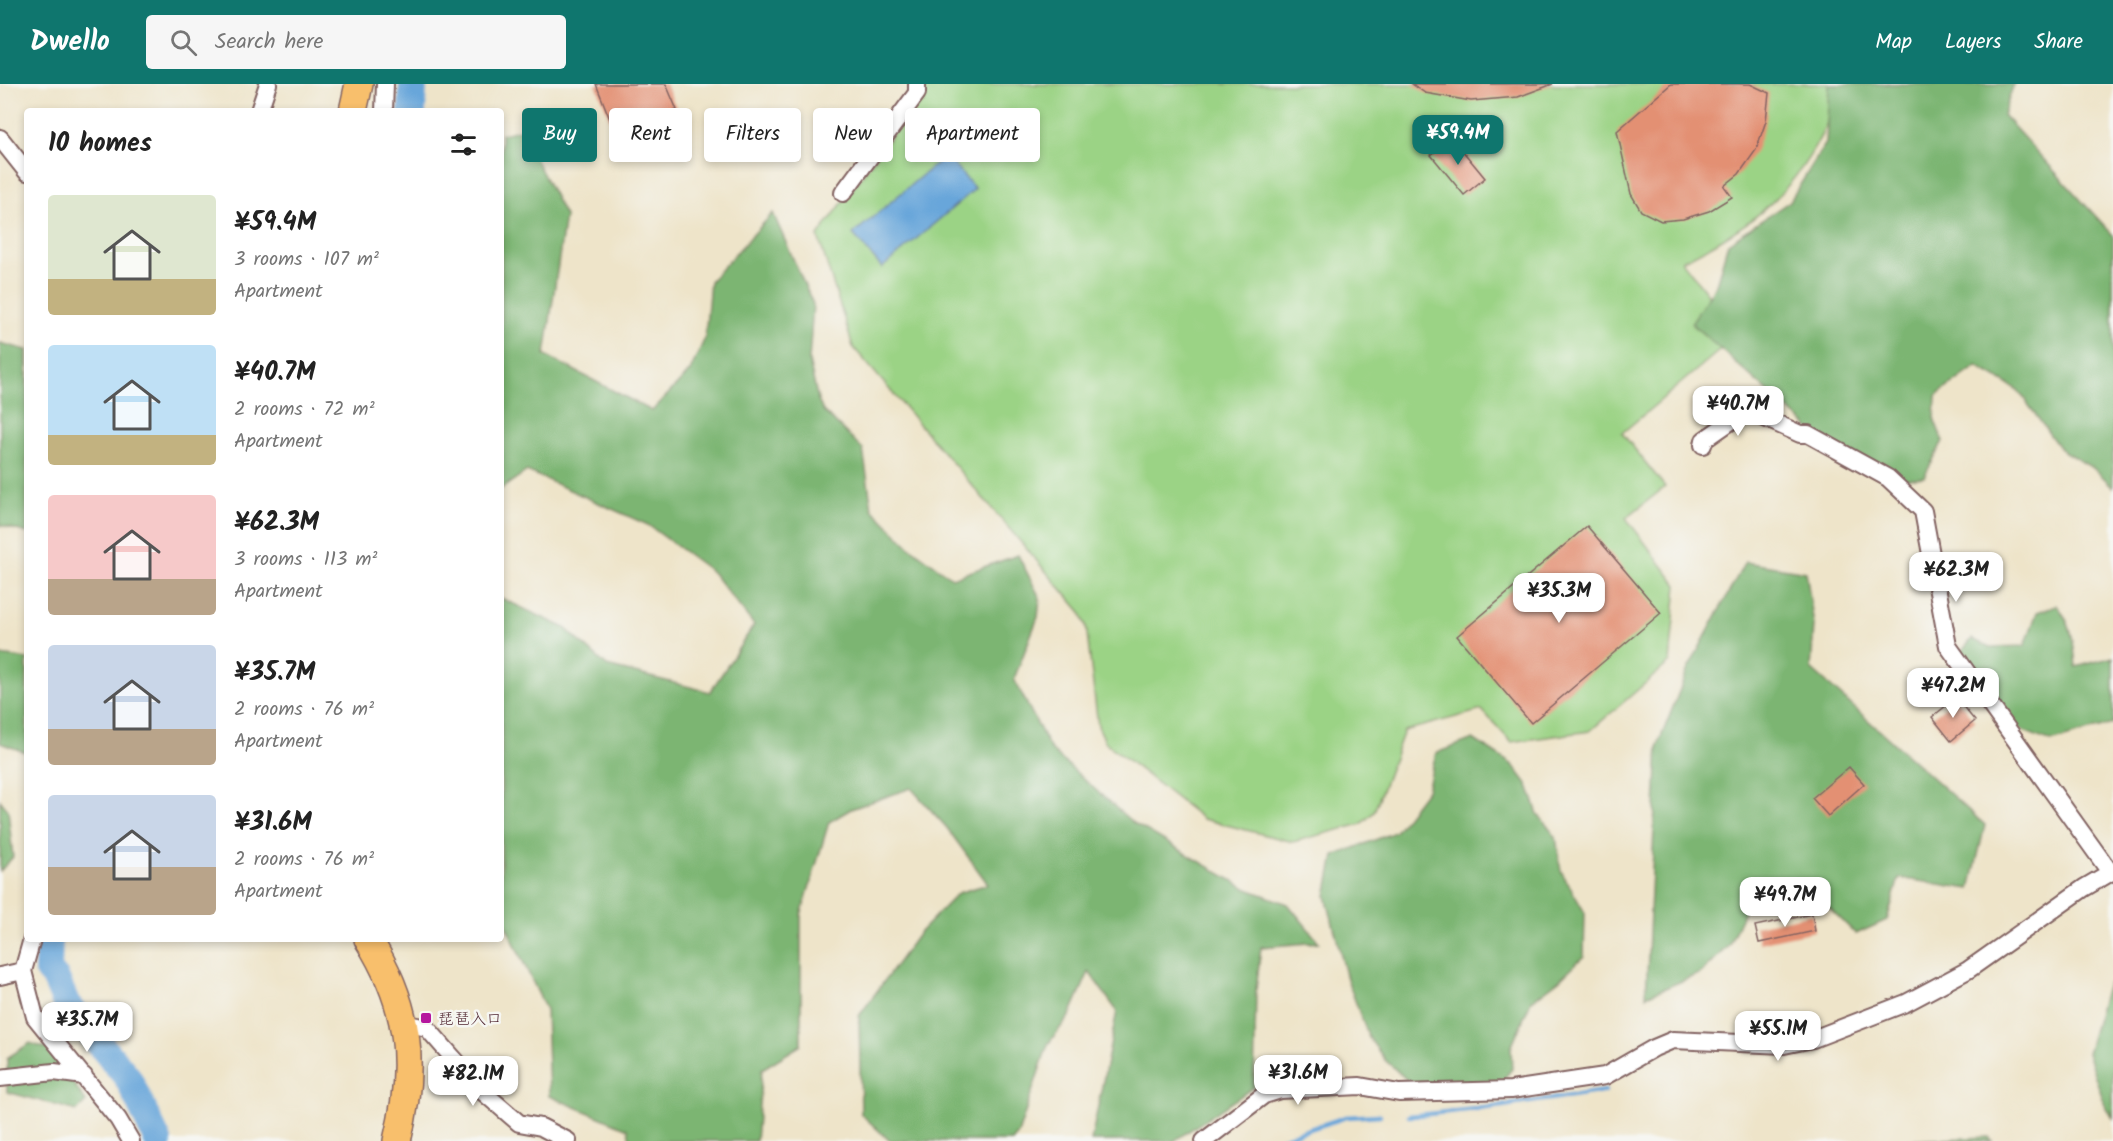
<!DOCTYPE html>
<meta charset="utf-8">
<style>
:root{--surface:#fff;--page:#f6f6f6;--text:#222;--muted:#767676;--accent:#0f766e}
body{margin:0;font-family:Kalam,"Klee One",sans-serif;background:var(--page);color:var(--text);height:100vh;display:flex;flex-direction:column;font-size:22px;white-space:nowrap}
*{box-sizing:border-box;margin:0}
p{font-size:20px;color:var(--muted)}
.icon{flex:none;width:33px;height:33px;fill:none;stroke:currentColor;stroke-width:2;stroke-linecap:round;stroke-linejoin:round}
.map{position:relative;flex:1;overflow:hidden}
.sheet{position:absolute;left:24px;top:24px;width:480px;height:834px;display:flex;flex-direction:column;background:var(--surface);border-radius:6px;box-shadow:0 3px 9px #0003}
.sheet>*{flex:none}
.hud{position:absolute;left:522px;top:24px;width:570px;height:54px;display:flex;gap:12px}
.price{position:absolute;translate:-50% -51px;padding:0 14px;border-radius:12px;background:#fff;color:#222;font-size:20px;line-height:39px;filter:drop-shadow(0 2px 3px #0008)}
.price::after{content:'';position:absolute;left:50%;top:36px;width:18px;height:14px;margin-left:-9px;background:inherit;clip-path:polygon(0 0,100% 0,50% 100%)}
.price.active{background:var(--accent);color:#fff}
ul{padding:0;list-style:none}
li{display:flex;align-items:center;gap:18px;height:150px;padding:0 24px}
li span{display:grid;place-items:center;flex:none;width:168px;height:120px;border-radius:6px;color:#555}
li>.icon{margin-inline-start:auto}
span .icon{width:72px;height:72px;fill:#fffc;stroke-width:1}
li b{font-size:26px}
h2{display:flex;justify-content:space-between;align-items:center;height:72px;padding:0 24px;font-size:26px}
.pill{padding:0 21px;border-radius:6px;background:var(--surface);box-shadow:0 3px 9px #0003;font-size:21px;line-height:54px}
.pill.active{background:var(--accent);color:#fff}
header{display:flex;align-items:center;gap:36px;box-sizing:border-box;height:84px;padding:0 30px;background:var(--accent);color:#fff}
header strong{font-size:28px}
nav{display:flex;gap:33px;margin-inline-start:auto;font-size:21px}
.search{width:420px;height:54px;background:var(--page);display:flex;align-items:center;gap:15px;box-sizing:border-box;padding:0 21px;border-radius:6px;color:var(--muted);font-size:22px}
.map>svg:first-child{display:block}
.green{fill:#9bd385;stroke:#727958;stroke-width:1.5}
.forest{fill:#7cb572;stroke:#636a4e;stroke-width:1.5}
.water{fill:#68a6da;stroke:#596282;stroke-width:1.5}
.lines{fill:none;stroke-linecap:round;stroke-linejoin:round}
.stream{stroke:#68a6da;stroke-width:4.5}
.river{stroke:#68a6da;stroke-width:28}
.building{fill:#e39073}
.minor-casing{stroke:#836462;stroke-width:20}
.primary-casing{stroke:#836462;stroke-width:30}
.minor{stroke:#fff;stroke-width:16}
.primary{stroke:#f8bf6c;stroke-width:27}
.poi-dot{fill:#b5179e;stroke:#f6f6f2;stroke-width:2}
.labels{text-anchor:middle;stroke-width:5;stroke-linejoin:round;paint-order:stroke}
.poi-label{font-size:16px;fill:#4a1f2b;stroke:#f6f6f2;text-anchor:start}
</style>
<header>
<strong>Dwello</strong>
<div class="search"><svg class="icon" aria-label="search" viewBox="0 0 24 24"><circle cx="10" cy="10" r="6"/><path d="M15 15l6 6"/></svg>Search here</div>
<nav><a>Map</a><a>Layers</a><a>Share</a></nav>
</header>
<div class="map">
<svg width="2113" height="1057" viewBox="0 0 2113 1057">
<rect width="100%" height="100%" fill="#f6f6f2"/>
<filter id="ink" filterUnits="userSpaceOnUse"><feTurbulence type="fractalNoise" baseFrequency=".0167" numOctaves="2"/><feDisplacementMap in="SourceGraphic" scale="12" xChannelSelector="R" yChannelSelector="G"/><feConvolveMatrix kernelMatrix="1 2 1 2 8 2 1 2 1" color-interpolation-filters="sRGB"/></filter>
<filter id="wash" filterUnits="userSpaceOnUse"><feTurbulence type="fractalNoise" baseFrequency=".008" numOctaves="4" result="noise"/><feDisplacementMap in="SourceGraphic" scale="24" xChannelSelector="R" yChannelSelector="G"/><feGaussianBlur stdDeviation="1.35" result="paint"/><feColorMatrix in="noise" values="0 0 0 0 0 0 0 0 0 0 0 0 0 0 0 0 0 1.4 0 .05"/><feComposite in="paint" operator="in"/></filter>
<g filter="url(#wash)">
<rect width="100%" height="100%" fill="#eee4c9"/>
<!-- green -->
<path class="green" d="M929,0H1840C1834,17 1829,36 1821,52C1788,116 1744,146 1682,177L1739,250L1622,349L1665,403L1626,434L1677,501L1670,578L1590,647L1511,658L1482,626L1404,647L1374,728L1361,740L1293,758L1203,735L1106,659L1098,642L1086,541L1080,527L853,263L818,152Z"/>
<!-- forest -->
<path class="forest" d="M1829,0H2014L2003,31L2113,151V403L2096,386L2060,365L2018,306L1977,282L1936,312L1935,337L1943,357L1924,393L1895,396L1817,351L1691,239L1716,201L1728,159L1790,117L1826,59Z
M520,46L565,132L545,271L652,327L690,287L705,254L710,197L773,129L813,220L809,277L818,316L823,327L863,365L872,425L910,463L952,494L1018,471L1040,514L1038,533L1014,595L1051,666L1132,738L1247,805L1288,820L1319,858L1261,863L1256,906L1254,1003L1174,1057H1091L1117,927L1089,888L1070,931L1048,960L1018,1050L1012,1057H890L861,1030L859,932L919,849L958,809L988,800L947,744L911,704L851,725L829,738L801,831V961L762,985L756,1057H630L628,1045L549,1012L546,926L501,831V514L565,544L607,582L710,608L754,541L712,488L648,441L527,387L501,405V50Z
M0,259L27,266V449L0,441Z
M1745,478L1806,488L1814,541L1811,585L1985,741L1970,805L1899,794L1887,836L1856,850L1804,799L1752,809L1729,861L1701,889L1646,912L1658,661L1688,585Z
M2057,521C2072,540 2074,558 2076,583L2113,573V640L2051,658L2004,639L1960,569L1972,555L1990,563L2025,562L2037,528Z
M0,571L27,575V669L0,659Z
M1473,655L1513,681L1528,701L1538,730L1556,753L1561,787L1585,829L1584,872L1559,896L1531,917L1511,964L1512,985L1494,1006L1419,1007L1385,976L1369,954L1347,895L1326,812L1334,772L1395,748L1427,706L1436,669Z
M0,716L8,726L13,773L0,787Z
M2113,897V1034L2106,1024L2087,969L2107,900Z
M30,959L51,966L86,1018L77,1027L7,1008V974Z
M1989,1053L1992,1057H1891Z"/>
<!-- water -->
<path class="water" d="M946,71L975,105L882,184L853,150Z"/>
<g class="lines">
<!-- stream -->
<path class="stream" d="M1409,1032L1495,1023L1605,1007
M1273,1057L1346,1033L1380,1031"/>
<!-- river -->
<path class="river" d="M412,27L413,0
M49,855L48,886L56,895L66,919L128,994L158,1057"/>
</g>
<g id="blocks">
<!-- building -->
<path class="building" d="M596,0H666L677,26L663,31L666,40L634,52L631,42L615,48Z
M1412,0H1553L1518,13L1471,17L1425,9Z
M1671,0H1750L1769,9L1766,37L1756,66L1739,90L1724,102L1732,113L1709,127L1683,135L1661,137L1641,127L1631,110L1617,47Z
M1452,54L1485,94L1464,111L1431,71Z
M1587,442L1661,529L1531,639L1457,552Z
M1956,614L1975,637L1951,657L1932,633Z
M1849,683L1864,700L1828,732L1812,714Z
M1812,830L1815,847L1759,859L1755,842Z"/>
</g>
</g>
<g filter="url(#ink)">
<use href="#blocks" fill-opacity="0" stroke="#836462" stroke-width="1.5"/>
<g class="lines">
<defs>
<path id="minor" d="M259,27L268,0
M384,27L385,0
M0,54L27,88
M843,109L917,9V0
M1703,361L1704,356L1747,326L1800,350H1808L1888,394L1923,427L1948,562L2110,788
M32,855L23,887L35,933L118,1035L131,1057
M0,892L23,887
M404,939L427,944L483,1008L519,1039L541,1043L568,1057
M0,994L54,988L84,992
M1204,1057L1264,1011L1280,1006L1360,1002L1399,1009L1511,1006L1605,992L1654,964L1673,956L1784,961L1813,955L1906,919L1968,886L2084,804L2113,787"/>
<path id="primary" d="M353,27L359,0
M368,855C410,922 416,981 397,1057"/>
</defs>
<!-- minor casing -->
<use href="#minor" class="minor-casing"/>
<!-- primary casing -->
<use href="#primary" class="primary-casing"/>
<!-- minor -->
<use href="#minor" class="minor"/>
<!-- primary -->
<use href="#primary" class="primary"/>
</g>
</g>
<!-- markers -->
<rect class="poi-dot" x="420" y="928" width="12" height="12" rx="3"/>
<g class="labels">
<!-- poi labels -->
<g class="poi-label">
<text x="438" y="940">琵琶入口</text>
</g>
</g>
</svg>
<b class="price active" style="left:1458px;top:82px">¥59.4M</b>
<b class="price" style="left:1738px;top:353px">¥40.7M</b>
<b class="price" style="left:1956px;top:519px">¥62.3M</b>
<b class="price" style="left:1559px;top:540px">¥35.3M</b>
<b class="price" style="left:1953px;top:635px">¥47.2M</b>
<b class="price" style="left:1785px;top:844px">¥49.7M</b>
<b class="price" style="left:87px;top:969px">¥35.7M</b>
<b class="price" style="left:1778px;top:978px">¥55.1M</b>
<b class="price" style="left:1298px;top:1022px">¥31.6M</b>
<b class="price" style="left:473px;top:1023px">¥82.1M</b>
<div class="hud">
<a class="pill active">Buy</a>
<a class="pill">Rent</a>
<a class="pill">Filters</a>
<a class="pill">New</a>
<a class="pill">Apartment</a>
</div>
<section class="sheet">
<h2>10 homes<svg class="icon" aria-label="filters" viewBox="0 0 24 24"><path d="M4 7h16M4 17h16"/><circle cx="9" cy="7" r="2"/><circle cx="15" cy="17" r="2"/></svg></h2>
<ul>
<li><span style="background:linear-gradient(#dfe7d0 70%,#c2b280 0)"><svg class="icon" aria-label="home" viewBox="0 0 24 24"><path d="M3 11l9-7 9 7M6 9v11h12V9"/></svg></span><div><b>¥59.4M</b><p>3 rooms · 107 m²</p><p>Apartment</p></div></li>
<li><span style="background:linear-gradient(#bfe0f5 75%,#c2b280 0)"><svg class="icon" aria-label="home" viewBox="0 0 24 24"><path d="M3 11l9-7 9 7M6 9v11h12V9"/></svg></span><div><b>¥40.7M</b><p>2 rooms · 72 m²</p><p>Apartment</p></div></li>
<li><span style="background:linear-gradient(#f6c9c9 70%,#b9a48a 0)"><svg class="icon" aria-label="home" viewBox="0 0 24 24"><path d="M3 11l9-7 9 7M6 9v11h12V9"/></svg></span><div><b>¥62.3M</b><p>3 rooms · 113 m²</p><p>Apartment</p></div></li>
<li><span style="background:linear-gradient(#c9d6e8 70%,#b9a48a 0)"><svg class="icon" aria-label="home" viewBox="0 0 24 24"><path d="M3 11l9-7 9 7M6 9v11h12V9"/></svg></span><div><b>¥35.7M</b><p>2 rooms · 76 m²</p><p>Apartment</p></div></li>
<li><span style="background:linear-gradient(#c9d6e8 60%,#b9a48a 0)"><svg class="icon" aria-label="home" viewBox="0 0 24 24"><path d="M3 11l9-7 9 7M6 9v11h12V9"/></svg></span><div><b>¥31.6M</b><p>2 rooms · 76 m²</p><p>Apartment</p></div></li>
</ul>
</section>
</div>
